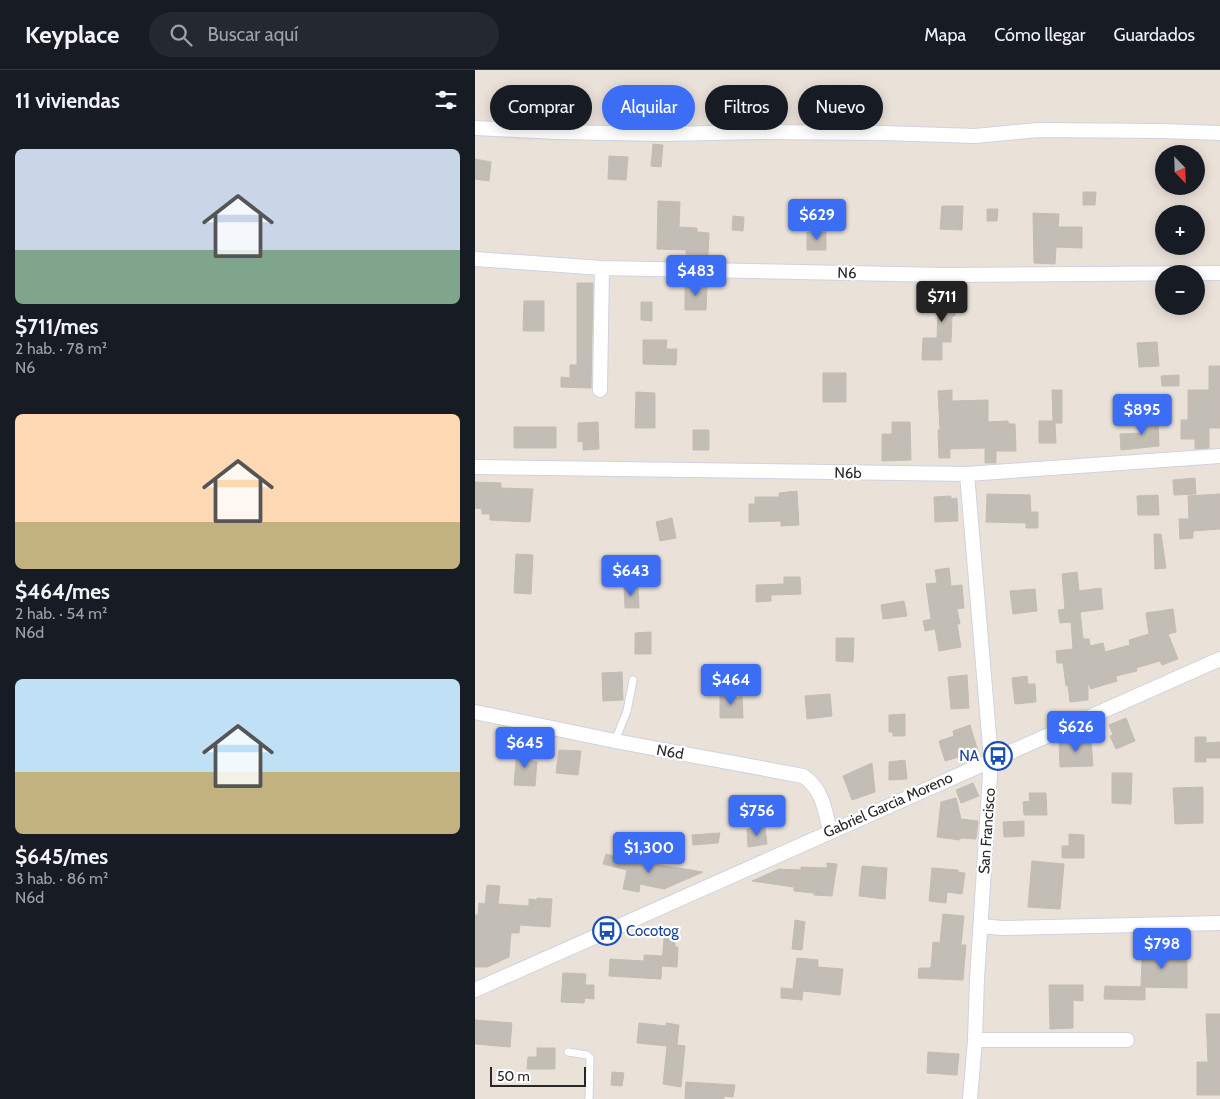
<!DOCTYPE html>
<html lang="es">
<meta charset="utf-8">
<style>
:root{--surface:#171b24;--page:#242831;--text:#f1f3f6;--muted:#9ea1a6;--line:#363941;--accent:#3c6df5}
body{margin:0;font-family:Cabin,sans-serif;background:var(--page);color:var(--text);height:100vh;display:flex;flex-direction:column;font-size:19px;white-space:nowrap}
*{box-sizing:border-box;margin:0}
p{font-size:16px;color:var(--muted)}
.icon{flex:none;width:28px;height:28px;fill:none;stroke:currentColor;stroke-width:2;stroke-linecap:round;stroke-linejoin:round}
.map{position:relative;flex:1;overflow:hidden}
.panel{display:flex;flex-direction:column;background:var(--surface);width:475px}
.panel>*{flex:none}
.hud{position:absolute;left:15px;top:15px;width:475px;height:45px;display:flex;gap:10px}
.needle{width:32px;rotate:157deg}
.controls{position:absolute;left:680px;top:75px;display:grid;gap:10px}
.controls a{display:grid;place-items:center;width:50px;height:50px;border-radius:50%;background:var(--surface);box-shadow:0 2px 12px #0003;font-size:25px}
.scale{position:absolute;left:15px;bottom:12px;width:96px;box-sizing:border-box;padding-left:5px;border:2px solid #282828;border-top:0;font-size:14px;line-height:18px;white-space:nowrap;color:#282828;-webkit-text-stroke:4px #fff;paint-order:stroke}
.price{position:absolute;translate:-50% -42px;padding:0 11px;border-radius:5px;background:var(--accent);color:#fff;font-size:16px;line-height:32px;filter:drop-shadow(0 1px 2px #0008)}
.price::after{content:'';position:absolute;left:50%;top:30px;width:15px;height:11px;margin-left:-8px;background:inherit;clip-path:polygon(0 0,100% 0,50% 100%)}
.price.on{background:#222;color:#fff}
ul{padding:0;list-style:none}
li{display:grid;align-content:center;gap:10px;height:265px;padding:0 15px}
li span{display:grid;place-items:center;height:155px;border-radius:8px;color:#555}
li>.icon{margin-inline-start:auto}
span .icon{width:90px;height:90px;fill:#fffc;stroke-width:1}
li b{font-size:21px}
h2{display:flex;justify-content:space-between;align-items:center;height:60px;padding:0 15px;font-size:21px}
.tag{padding:0 18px;border-radius:22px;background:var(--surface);box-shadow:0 2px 12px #0003;font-size:18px;line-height:45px}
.tag.on{background:var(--accent);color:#fff}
header{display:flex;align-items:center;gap:30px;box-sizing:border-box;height:70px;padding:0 25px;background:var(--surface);border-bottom:1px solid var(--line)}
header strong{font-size:24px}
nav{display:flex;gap:28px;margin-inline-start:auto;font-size:18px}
.search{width:350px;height:45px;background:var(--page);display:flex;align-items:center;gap:12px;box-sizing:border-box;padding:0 18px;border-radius:28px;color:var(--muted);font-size:19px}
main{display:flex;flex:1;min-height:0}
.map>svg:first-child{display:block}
.building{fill:#c2bdb5;stroke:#c5bdb3}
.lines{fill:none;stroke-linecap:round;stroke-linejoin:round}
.service-casing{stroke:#cfd3e1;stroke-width:9}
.minor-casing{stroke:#cfd3e1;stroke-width:16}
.service{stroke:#fff;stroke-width:7}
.minor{stroke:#fff;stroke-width:14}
.labels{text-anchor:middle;stroke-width:4.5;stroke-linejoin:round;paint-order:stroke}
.street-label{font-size:15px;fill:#282828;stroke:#fff}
.transit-label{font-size:15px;fill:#164399;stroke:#fff;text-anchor:end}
</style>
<header>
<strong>Keyplace</strong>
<div class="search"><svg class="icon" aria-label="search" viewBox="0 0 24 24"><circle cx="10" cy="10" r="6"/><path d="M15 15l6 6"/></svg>Buscar aquí</div>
<nav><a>Mapa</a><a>Cómo llegar</a><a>Guardados</a></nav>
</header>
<main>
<section class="panel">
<h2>11 viviendas<svg class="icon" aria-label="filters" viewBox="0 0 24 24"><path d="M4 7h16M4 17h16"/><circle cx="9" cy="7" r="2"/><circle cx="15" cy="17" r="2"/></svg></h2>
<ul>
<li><span style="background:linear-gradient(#c9d6e8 65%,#7fa58c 0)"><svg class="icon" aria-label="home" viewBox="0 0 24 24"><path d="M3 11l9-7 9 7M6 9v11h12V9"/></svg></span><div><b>$711/mes</b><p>2 hab. · 78 m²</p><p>N6</p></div></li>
<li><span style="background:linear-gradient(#ffd9b3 70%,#c2b280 0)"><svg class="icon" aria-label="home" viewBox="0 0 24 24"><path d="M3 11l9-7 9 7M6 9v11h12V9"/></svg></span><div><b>$464/mes</b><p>2 hab. · 54 m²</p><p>N6d</p></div></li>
<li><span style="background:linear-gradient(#bfe0f5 60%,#c2b280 0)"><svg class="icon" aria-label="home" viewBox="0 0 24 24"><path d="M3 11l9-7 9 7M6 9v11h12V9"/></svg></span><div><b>$645/mes</b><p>3 hab. · 86 m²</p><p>N6d</p></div></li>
</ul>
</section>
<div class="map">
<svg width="745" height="1029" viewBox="0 0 745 1029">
<rect width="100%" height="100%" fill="#eae1d9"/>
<!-- building -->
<path class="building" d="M162,40L178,41L177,55H161Z
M178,74L188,75L186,97L176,96Z
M134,86L153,87L151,110L133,109Z
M0,89L16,92L14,111L0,109Z
M608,122H621L620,135H608Z
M183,131L205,132L204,157L222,158V162L234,163L233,185L211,184V180L182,179Z
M467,136H488L487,160L465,159Z
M512,139H523L522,151H512Z
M558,143L584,144L583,157H607V178L581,177L580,194L559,193Z
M258,146L269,147L268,161L257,160Z
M332,162H351V180H332Z
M102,213H118L116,318L86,317V307L95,308V295H102Z
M210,214H232L231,240H210Z
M464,214H481L480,246H477L476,272H467V290H447L448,268H462Z
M49,231H69V261H48Z
M166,232H177V251L166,250Z
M168,270H192L191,279H202L201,295L168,294Z
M682,272L684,296L664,297L662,273Z
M734,296H745V358H734V378L720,379V369H706V350H713V320H734Z
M348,303H371V332H348Z
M704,305V316H687L686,306Z
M477,320V331L513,330V352L533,351L534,354H540L541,381H521V393H510V378L475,379V388H464L463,360H465L463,321Z
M577,320H587V353H580L581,373H564V351H578Z
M161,322L180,323V358H160Z
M683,347L684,376L646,380L645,364L667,363L666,348Z
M123,352L124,379L108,380V371L103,372V353Z
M417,352H435L436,390L407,391V364H417Z
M39,357H81V378H39Z
M218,360H234V380H218Z
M720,408L721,424L699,425L698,410Z
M0,412L26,413V418L58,419L55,452L15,450V444H7V439L0,438Z
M322,421L324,455L306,456V451L274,452V434H280V427H304V423Z
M512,424L555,425L556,442H563V458H551V453L511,452Z
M745,424V459L718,461V468L705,469L704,449H714L713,426Z
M683,425L684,445H663L662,426Z
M476,426V429L482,428L483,451L460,452L459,427Z
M197,448L201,468L185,471L181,452Z
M679,464H686L691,498L680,499Z
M41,484L58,485L56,524L39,523Z
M474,498L476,516L487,515L489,538L482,539L485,554H482L486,577L464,581L460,559L450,561L448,551L456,549L451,514L462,513L460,500Z
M602,502L604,521L626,518L628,539L605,542L608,569H614L615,576L628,573L630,582L655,575L654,570L674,564L671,543L698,539L701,562L693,564L703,589L687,595L685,591L661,598L662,601L641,606L642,611L616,619L613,612V630L595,632L593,615L591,616L588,593H582L581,581L598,579L596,552L585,553L583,540L590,539L587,504Z
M309,507H325L326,524L296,525V531L281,532V515L309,514Z
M149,516H163L164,538H150Z
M560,519L562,541L538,544L535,521Z
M429,531L432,546L408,549L406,535Z
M176,562V584H160V563Z
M361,568H379L378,592L361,591Z
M147,602L148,630L128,631L127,603Z
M492,605L494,638L476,639L473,607Z
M552,606L553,614H560L561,632L540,634L537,608Z
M245,621H256V628L267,627L268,648H245Z
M355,624L357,646L332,649L330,626Z
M430,644V666H418V662H414V645Z
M651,648L660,671L641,679L635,666L638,665L634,655Z
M495,655L503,681L470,691L464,671L479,666L478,661Z
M720,667H731V673L745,672V688H731V692H720Z
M599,669L600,671L616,670L618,696L585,697L584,670Z
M42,680L58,682L57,691L62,692L60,716L39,715Z
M84,680L106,681L103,705L81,703Z
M430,690L432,709L414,710V692Z
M397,693L400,722L377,730L368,706Z
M637,703H657L656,734L637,733Z
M498,713L504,726L486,733L481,720Z
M728,717V753L700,754L698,718Z
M554,723H571L572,745H549L548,732L555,731Z
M481,728L486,749L503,751L501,769L485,768V770L462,767L466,732Z
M549,751V766L529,767L528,752Z
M290,757L292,774L273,777L272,759Z
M245,763L243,773L218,775L217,765Z
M594,764L609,765V788H587V776H594Z
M131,784L154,790L228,802L189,819L165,814L164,822L148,819L152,800L128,794Z
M557,791L589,794L585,839L553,837Z
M352,793L362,794L357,826L339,825V823L319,821V817L277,811L304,799L326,800V797L352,798Z
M387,796L412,798L410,829L384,826Z
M457,798L483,800V802L490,803L487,824L472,822L471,833L454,831Z
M12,815L25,816L23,834L54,836V829L62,830V828L77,829L75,857L45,855L44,863H36L34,887L12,897H0V845H3L4,833L10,834Z
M468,844L489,846L486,875H491L488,910L443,908L444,898H456L458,872L465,873Z
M320,850L330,852L327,880L317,879Z
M189,868L200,869V877H203L202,897L187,896Z
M672,872H684V880H691V890L712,891V918L666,917L667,890H671Z
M169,885L187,886L186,909L134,906L135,889L169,891Z
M322,888L343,890V897L368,899L365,925L328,921L327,930L306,928V918L318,919Z
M88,903L111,904L110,915H119V929L110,928L109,933L86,932Z
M574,915H608V931L598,930V958L575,959Z
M630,916L670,917V930L629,929Z
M731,944H745V1025H722V992H733Z
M0,950L37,953L35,977L0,974Z
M164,953L191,956V953L204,955L202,975L210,976L206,1017L188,1014L192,976L162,973Z
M62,978H80V999H52L53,987H62Z
M453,982L484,984L482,1005L452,1003Z
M137,1002L149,1003L147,1016L136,1015Z
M211,1012L260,1015L258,1027L249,1026V1029H210Z"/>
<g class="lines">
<defs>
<path id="service" d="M140,671L152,641L158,610
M93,982L112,985L115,988L114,1029"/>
<path id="minor" d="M0,58L82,62L187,64L285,62L409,63L500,66L563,60L686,61L745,63
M0,189L127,198L469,205L745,203
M125,320L127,198
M0,397L492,404L745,386
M492,404L516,689L502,909L500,970L495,1029
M0,642L140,671L328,706C347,718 350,740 355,761
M506,856L527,858L745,853
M0,920L745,589
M500,970H652"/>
</defs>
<!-- service casing -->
<use href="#service" class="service-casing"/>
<!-- minor casing -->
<use href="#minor" class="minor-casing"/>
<!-- service -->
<use href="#service" class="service"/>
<!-- minor -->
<use href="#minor" class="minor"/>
</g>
<!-- icons -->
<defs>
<symbol id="bus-ring" viewBox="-11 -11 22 22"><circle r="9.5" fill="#fff" stroke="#1a4fb4" stroke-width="1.5"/><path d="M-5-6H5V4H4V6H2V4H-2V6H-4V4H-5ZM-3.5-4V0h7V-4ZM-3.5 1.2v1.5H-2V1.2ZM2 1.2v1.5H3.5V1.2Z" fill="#1a4fb4"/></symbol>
</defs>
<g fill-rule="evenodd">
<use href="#bus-ring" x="507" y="670" width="32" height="32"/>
<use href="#bus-ring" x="116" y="845" width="32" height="32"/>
</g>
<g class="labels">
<!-- street labels -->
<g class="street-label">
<text transform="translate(372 203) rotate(1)" y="5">N6</text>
<text transform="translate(373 403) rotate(1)" y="5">N6b</text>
<text transform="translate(195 682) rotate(10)" y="5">N6d</text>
<text transform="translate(413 735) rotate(-24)" y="5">Gabriel Garcia Moreno</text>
<text transform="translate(512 761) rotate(-86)" y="5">San Francisco</text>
</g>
<!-- transit labels -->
<g class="transit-label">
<text x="504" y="691">NA</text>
<text x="151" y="866" text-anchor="start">Cocotog</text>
</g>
</g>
</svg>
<div class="controls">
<a><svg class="needle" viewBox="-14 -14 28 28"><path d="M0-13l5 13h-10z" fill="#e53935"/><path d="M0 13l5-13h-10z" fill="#9ea1a6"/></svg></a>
<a>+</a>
<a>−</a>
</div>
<div class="scale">50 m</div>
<b class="price" style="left:342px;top:171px">$629</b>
<b class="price" style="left:221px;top:227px">$483</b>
<b class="price on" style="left:467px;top:253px">$711</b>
<b class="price" style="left:667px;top:366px">$895</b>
<b class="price" style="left:156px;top:527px">$643</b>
<b class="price" style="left:256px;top:636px">$464</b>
<b class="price" style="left:601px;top:683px">$626</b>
<b class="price" style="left:50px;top:699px">$645</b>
<b class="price" style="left:282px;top:767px">$756</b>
<b class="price" style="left:174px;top:804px">$1,300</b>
<b class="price" style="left:687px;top:900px">$798</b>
<div class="hud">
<a class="tag">Comprar</a>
<a class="tag on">Alquilar</a>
<a class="tag">Filtros</a>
<a class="tag">Nuevo</a>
</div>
</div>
</main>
